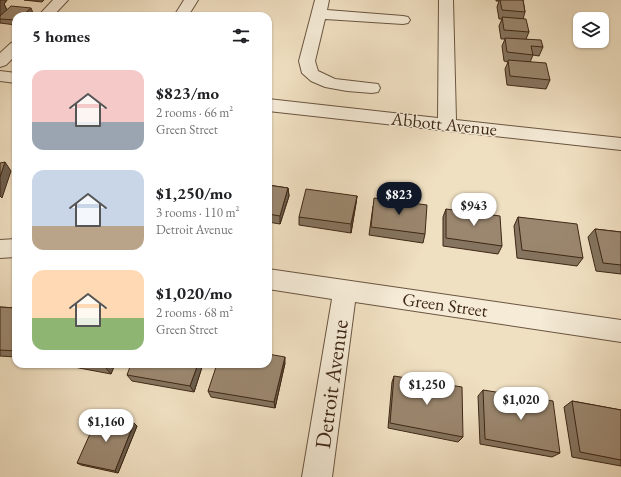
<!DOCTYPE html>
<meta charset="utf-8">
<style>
:root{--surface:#fff;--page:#f6f6f6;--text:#202124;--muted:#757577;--accent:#111827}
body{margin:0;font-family:"EB Garamond",serif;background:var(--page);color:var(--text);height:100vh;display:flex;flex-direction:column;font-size:15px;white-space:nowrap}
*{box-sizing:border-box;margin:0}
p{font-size:13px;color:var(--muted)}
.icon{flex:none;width:22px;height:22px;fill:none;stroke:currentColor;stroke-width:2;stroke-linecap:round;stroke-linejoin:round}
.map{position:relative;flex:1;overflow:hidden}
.side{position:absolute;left:12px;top:12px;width:260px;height:356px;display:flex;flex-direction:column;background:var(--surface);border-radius:12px;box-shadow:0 1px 3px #0004}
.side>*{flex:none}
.buttons{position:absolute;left:573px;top:12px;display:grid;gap:8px}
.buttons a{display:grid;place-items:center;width:36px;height:36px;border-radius:8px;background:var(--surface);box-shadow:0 1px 3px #0004;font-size:20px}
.price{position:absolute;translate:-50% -34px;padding:0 9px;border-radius:14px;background:#fff;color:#222;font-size:13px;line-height:26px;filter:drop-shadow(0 1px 2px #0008)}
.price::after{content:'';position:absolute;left:50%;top:24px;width:12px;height:9px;margin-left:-6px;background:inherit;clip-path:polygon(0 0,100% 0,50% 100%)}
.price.selected{background:var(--accent);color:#fff}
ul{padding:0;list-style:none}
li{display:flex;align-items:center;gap:12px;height:100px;padding:0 20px}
li span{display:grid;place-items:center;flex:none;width:112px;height:80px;border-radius:12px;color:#555}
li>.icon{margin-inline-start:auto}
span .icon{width:48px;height:48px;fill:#fffc;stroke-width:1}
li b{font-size:17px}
h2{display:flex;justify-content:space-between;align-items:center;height:48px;padding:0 20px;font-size:17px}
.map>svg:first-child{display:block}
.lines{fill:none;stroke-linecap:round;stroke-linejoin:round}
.minor-casing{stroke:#6a5540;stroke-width:2}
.minor{fill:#f5ebd7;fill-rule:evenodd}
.wall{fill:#85745f;stroke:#3e2715}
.shaded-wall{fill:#6c5e4e;stroke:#3e2715}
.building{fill:#9b876f;stroke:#3e2715}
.labels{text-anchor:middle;stroke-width:3;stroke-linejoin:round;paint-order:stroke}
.street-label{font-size:18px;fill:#3e2715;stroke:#f5ebd7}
.near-street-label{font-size:22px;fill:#3e2715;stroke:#f5ebd7}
</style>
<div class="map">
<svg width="621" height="477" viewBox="0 0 621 477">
<rect width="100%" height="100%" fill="#f0e0c2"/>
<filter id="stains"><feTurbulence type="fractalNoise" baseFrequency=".005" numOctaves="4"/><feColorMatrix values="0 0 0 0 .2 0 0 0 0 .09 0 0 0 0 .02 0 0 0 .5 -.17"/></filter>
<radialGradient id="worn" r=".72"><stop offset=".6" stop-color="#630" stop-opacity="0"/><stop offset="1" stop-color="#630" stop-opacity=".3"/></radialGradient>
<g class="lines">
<defs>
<path id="minor" d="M53,0H68L53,16H38Z
M184,0H198L188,16H174Z
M315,0H329L327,10L403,16L408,17L410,20L408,23L403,24L325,19L315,61L318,71L335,79L378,84L380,88L378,92L372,93L347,91L325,87L311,81L302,73L299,61Z
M439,0H453L456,120L621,138V150L268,111V99L438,118Z
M16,41V55L6,65L0,67V53L11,43Z
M0,71L16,73V83L0,81Z
M16,239V257L0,258V240Z
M268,269L621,320V342L355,302L332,477H302L332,299L268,289Z"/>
</defs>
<!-- minor casing -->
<use href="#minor" class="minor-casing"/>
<!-- minor -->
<use href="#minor" class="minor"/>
</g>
<!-- wall -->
<path class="wall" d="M0,0H7L4,4L7,10L33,13L29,16H16V25L0,23Z
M24,0H44L42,2Z
M496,0H523L525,12L523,19L529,32L526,39L543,47L539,56L533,55L530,62L550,80L546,89L507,85L505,69L508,62L504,61L502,46L505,39H501L499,26L502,19H499L497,7L499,1H496Z
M268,185L288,188L289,196L280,224L268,222Z
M357,196L351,233L299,225V217Z
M373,206L425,234L423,243L369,235Z
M446,209L502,246L498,254L443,246V217Z
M518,217L583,258L577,266L517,258L514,226Z
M595,229L621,232V274L596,271L588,237Z
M0,307L16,308V357L0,356Z
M285,363L275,408L211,397L208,391Z
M58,364H115L111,374Z
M203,364L194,392L132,381L127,375Z
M394,376L463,437L458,442L388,428L392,382Z
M483,390L560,453L552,457L480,444L478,396Z
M572,401L621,410V466L572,457L564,407Z
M134,423L137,426L118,473L81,465L77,463Z"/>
<!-- shaded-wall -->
<path class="shaded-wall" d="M0,0H7L4,4L7,10L0,16Z
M31,8L33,13L29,16H22Z
M5,162L11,171L2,198L0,196V177Z
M288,188L289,196L280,224V216Z
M357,196L356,204L351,233V224Z
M285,357V363L275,408L274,402Z
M107,364H115L111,374L105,367Z
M198,364H203L194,392L190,386Z
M134,423L137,426L118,473L115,471Z"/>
<!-- building -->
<path class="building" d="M500,0H523L525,12L502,10Z
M11,6L31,8L22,16H16V20L0,19V16Z
M502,17L526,19L529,32L504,30Z
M505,38L541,40L543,47L531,46L533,55L507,52Z
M508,60L546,63L550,80L510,76Z
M5,162L0,177V163Z
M16,184V188H13Z
M268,185L288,188L280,216L268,214Z
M306,189L357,196L351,224L299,217Z
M374,198L427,205L425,234L371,227Z
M446,209L500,216L502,246L446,238Z
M518,217L577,224L583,258L522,250Z
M595,229L621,232V265L603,263Z
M0,307L16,308V351L0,350Z
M268,354L285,357L274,402L208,391L217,364H268Z
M87,364H107L105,367Z
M131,364H198L190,386L127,375Z
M394,376L462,387L463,437L390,423Z
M483,390L553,401L560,453L485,439Z
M572,401L621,410V460L580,452Z
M98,416L134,423L115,471L77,463Z"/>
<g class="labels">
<!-- street labels -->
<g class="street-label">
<text transform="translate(444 124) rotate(6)" y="6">Abbott Avenue</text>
<text transform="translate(445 305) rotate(8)" y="6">Green Street</text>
</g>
<!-- near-street labels -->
<g class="near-street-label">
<text transform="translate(331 384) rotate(-82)" y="8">Detroit Avenue</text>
</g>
</g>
<rect width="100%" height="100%" filter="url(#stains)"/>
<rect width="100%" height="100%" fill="url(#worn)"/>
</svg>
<div class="buttons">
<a><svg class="icon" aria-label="layers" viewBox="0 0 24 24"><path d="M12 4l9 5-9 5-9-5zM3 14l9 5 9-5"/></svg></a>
</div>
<b class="price selected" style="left:399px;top:216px">$823</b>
<b class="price" style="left:474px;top:227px">$943</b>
<b class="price" style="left:427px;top:406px">$1,250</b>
<b class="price" style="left:521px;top:421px">$1,020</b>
<b class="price" style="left:106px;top:443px">$1,160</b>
<section class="side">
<h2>5 homes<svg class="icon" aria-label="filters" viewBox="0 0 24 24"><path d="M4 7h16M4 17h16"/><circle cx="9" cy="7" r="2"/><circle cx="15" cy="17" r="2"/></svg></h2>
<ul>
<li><span style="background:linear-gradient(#f6c9c9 65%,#9aa5b1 0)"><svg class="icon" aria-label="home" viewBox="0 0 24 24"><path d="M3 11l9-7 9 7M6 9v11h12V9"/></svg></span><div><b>$823/mo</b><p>2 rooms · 66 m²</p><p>Green Street</p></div></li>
<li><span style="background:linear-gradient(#c9d6e8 70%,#b9a48a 0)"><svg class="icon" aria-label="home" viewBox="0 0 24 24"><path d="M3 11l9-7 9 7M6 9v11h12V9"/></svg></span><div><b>$1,250/mo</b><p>3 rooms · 110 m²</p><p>Detroit Avenue</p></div></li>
<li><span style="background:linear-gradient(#ffd9b3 60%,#8fb573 0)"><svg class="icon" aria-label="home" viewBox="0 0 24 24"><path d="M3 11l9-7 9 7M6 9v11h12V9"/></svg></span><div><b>$1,020/mo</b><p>2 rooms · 68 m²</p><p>Green Street</p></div></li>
</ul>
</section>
</div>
